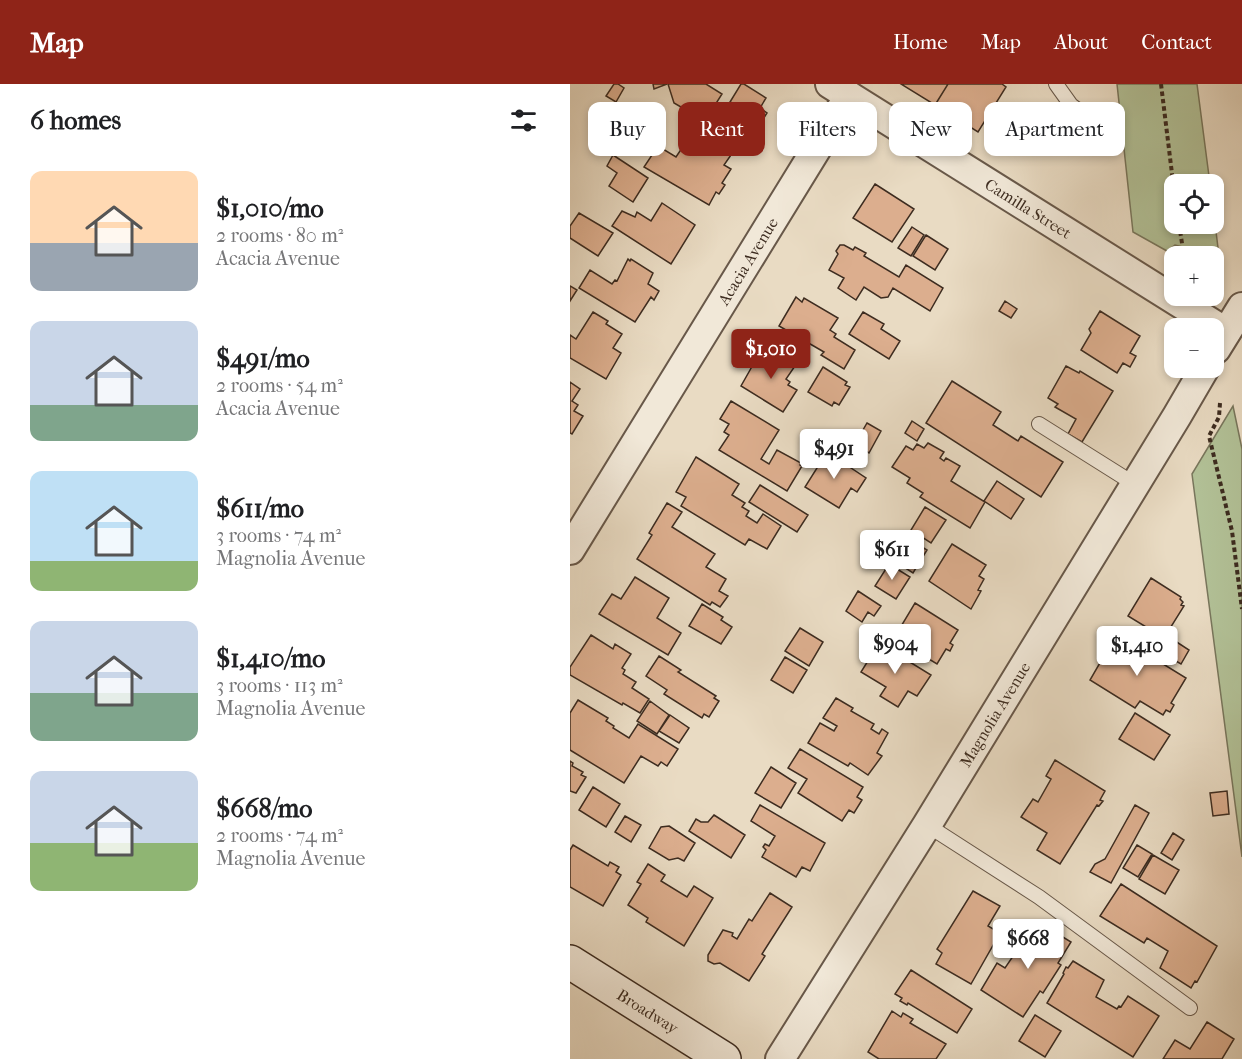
<!DOCTYPE html>
<meta charset="utf-8">
<style>
:root{--surface:#fff;--page:#f6f6f6;--text:#202124;--muted:#757577;--accent:#8f2418}
body{margin:0;font-family:"IM FELL French Canon",serif;background:var(--page);color:var(--text);height:100vh;display:flex;flex-direction:column;font-size:22px;white-space:nowrap}
*{box-sizing:border-box;margin:0}
p{font-size:20px;color:var(--muted)}
.icon{flex:none;width:33px;height:33px;fill:none;stroke:currentColor;stroke-width:2;stroke-linecap:round;stroke-linejoin:round}
.map{position:relative;flex:1;overflow:hidden}
.details{display:flex;flex-direction:column;background:var(--surface);width:570px}
.details>*{flex:none}
.top-card{position:absolute;left:18px;top:18px;width:564px;height:54px;display:flex;gap:12px}
.buttons{position:absolute;left:594px;top:90px;display:grid;gap:12px}
.buttons a{display:grid;place-items:center;width:60px;height:60px;border-radius:12px;background:var(--surface);box-shadow:0 3px 9px #0003;font-size:30px}
.price{position:absolute;translate:-50% -51px;padding:0 14px;border-radius:6px;background:#fff;color:#222;font-size:20px;line-height:39px;filter:drop-shadow(0 2px 3px #0008)}
.price::after{content:'';position:absolute;left:50%;top:36px;width:18px;height:14px;margin-left:-9px;background:inherit;clip-path:polygon(0 0,100% 0,50% 100%)}
.price.selected{background:var(--accent);color:#fff}
ul{padding:0;list-style:none}
li{display:flex;align-items:center;gap:18px;height:150px;padding:0 30px}
li span{display:grid;place-items:center;flex:none;width:168px;height:120px;border-radius:12px;color:#555}
li>.icon{margin-inline-start:auto}
span .icon{width:72px;height:72px;fill:#fffc;stroke-width:1}
li b{font-size:26px}
h2{display:flex;justify-content:space-between;align-items:center;height:72px;padding:0 30px;font-size:26px}
.tag{padding:0 21px;border-radius:12px;background:var(--surface);box-shadow:0 3px 9px #0003;font-size:21px;line-height:54px}
.tag.selected{background:var(--accent);color:#fff}
header{display:flex;align-items:center;gap:36px;box-sizing:border-box;height:84px;padding:0 30px;background:var(--accent);color:#fff}
header strong{font-size:28px}
nav{display:flex;gap:33px;margin-inline-start:auto;font-size:21px}
main{display:flex;flex:1;min-height:0}
.map>svg:first-child{display:block}
.green{fill:#b2c197;stroke:#78765c;stroke-width:1.5}
.building{fill:#dcae8e;stroke:#3d2c20;stroke-width:1.5}
.lines{fill:none;stroke-linecap:round;stroke-linejoin:round}
.lane-casing{stroke:#685849;stroke-width:16}
.street-casing{stroke:#685849;stroke-width:32}
.secondary-casing{stroke:#3d2c20;stroke-width:36}
.path{stroke:#3d2c20;stroke-width:4;stroke-dasharray:4.5 3;stroke-linecap:butt}
.lane{stroke:#f1e8d8;stroke-width:14}
.street{stroke:#f1e8d8;stroke-width:28}
.secondary{stroke:#f1e8d8;stroke-width:33}
.labels{text-anchor:middle;stroke-width:5;stroke-linejoin:round;paint-order:stroke}
.street-label{font-size:16px;fill:#3d2c20;stroke:#f1e8d8}
</style>
<header>
<strong>Map</strong>
<nav><a>Home</a><a>Map</a><a>About</a><a>Contact</a></nav>
</header>
<main>
<section class="details">
<h2>6 homes<svg class="icon" aria-label="filters" viewBox="0 0 24 24"><path d="M4 7h16M4 17h16"/><circle cx="9" cy="7" r="2"/><circle cx="15" cy="17" r="2"/></svg></h2>
<ul>
<li><span style="background:linear-gradient(#ffd9b3 60%,#9aa5b1 0)"><svg class="icon" aria-label="home" viewBox="0 0 24 24"><path d="M3 11l9-7 9 7M6 9v11h12V9"/></svg></span><div><b>$1,010/mo</b><p>2 rooms · 80 m²</p><p>Acacia Avenue</p></div></li>
<li><span style="background:linear-gradient(#c9d6e8 70%,#7fa58c 0)"><svg class="icon" aria-label="home" viewBox="0 0 24 24"><path d="M3 11l9-7 9 7M6 9v11h12V9"/></svg></span><div><b>$491/mo</b><p>2 rooms · 54 m²</p><p>Acacia Avenue</p></div></li>
<li><span style="background:linear-gradient(#bfe0f5 75%,#8fb573 0)"><svg class="icon" aria-label="home" viewBox="0 0 24 24"><path d="M3 11l9-7 9 7M6 9v11h12V9"/></svg></span><div><b>$611/mo</b><p>3 rooms · 74 m²</p><p>Magnolia Avenue</p></div></li>
<li><span style="background:linear-gradient(#c9d6e8 60%,#7fa58c 0)"><svg class="icon" aria-label="home" viewBox="0 0 24 24"><path d="M3 11l9-7 9 7M6 9v11h12V9"/></svg></span><div><b>$1,410/mo</b><p>3 rooms · 113 m²</p><p>Magnolia Avenue</p></div></li>
<li><span style="background:linear-gradient(#c9d6e8 60%,#8fb573 0)"><svg class="icon" aria-label="home" viewBox="0 0 24 24"><path d="M3 11l9-7 9 7M6 9v11h12V9"/></svg></span><div><b>$668/mo</b><p>2 rooms · 74 m²</p><p>Magnolia Avenue</p></div></li>
</ul>
</section>
<div class="map">
<svg width="672" height="975" viewBox="0 0 672 975">
<rect width="100%" height="100%" fill="#e9dbc3"/>
<filter id="stains"><feTurbulence type="fractalNoise" baseFrequency=".00333" numOctaves="4"/><feColorMatrix values="0 0 0 0 .2 0 0 0 0 .09 0 0 0 0 .02 0 0 0 .5 -.17"/></filter>
<radialGradient id="worn" r=".72"><stop offset=".6" stop-color="#630" stop-opacity="0"/><stop offset="1" stop-color="#630" stop-opacity=".3"/></radialGradient>
<!-- green -->
<path class="green" d="M547,0H627L640,100H604V140H644V131L649,172L605,161L597,167L563,148Z
M663,322L672,365V773L622,390Z"/>
<!-- building -->
<path class="building" d="M44,0H48L54,4L46,18L36,12Z
M83,0H97L84,5Z
M98,0H136L152,10L135,37L104,19Z
M171,0H174L196,14L190,24L197,29L174,65L146,48L164,20L160,18Z
M331,0H378L365,21Z
M378,0H432L436,3L408,48L365,21Z
M136,55L161,71L154,81L161,85L152,99L155,101L149,110L146,108L139,121L74,83L88,62L106,73L116,58L130,66Z
M43,71L78,94L63,118L39,102L47,89L37,82Z
M305,100L344,125L322,158L283,134Z
M92,119L125,141L101,180L42,142L52,127L65,133L67,128L81,137Z
M9,129L43,149L28,172L0,154V142Z
M342,143L354,151L341,172L328,164Z
M356,151L378,165L365,186L343,172Z
M270,161H274L283,166L285,163L296,169L294,172L329,193L336,181L373,204L360,227L323,204L318,213L311,214L294,203L286,216L268,204L274,194L259,186L268,170L266,167Z
M58,175L60,177L61,175L83,189L78,200L89,207L84,216L81,213L65,238L9,204L20,186L42,200L45,196L47,197Z
M0,202L7,206L0,217Z
M226,213L232,218L234,214L268,234L260,246L266,250L264,253L285,266L274,285L251,271L254,268L209,242Z
M435,217L447,225L441,234L429,227Z
M530,227L570,252L560,269L566,272L560,283L553,279L547,289L511,266L521,249L519,245Z
M23,228L38,237L36,240L52,250L43,264L51,269L36,295L0,274V251L6,255Z
M293,228L314,240L311,245L330,257L319,275L279,250Z
M197,264L225,282L216,295L220,298L218,301L227,306L213,328L171,302L184,279L187,281Z
M496,282L509,289L510,287L543,307L512,358L498,350L506,335L485,323L488,320L478,314Z
M253,283L277,298L275,301L280,303L269,321L264,318L262,322L238,308Z
M382,297L431,328L423,341L448,357L451,352L493,378L471,413L356,339Z
M0,298L10,305L2,317L8,321L4,327L13,332L2,350L0,349Z
M161,317L209,346L191,375L199,380L207,366L231,379L230,381L232,382L217,407L149,366L159,351L154,348L159,340L150,335Z
M342,337L354,345L347,357L335,349Z
M297,339L311,347L299,369L285,360Z
M358,359L374,368L370,374L374,377L376,374L390,382L381,397L415,418L400,444L350,413L353,409L337,399L340,394L322,383L336,362L343,366L347,360L354,364Z
M257,368L296,394L287,408L281,404L269,424L235,403Z
M126,373L169,400L162,411L175,419L172,423L179,427L176,432L187,439L193,430L211,442L197,465L179,455L175,461L111,422L116,413L106,408Z
M427,397L454,415L441,435L414,417Z
M190,401L238,431L227,448L179,418Z
M97,419L112,428L102,443L145,470L136,483L156,495L149,507L158,512L150,523L142,518L140,521L67,475L82,451L79,449Z
M355,423L376,436L361,459L341,446Z
M334,452L357,466L343,489L320,474Z
M382,460L416,481L409,492L414,495L408,506L411,507L401,525L359,497Z
M319,480L340,493L326,515L305,502Z
M65,493L99,514L87,534L111,549L98,571L29,530L42,510L51,515Z
M581,494L611,513L610,515L613,518L611,521L614,522L594,554L558,532Z
M288,507L311,522L304,532L298,528L292,538L276,527Z
M345,519L388,546L380,559L383,561L380,567L376,565L367,580L324,554Z
M132,520L153,533L151,536L162,543L151,560L119,542Z
M230,544L253,558L239,582L215,567Z
M21,551L43,565L45,560L61,570L52,584L55,586L53,590L66,598L62,604L79,615L70,629L53,619L52,621L0,591V583Z
M546,551L616,594L601,619L604,621L600,628L596,626L593,631L570,617L565,624L520,596Z
M599,553L619,566L611,580L590,568Z
M309,559L361,591L347,612L338,607L328,623L310,612L316,603L291,588Z
M89,572L111,586L108,588L146,612L144,614L149,617L139,633L134,630L132,634L94,610L97,606L76,592Z
M215,573L237,586L223,609L201,596Z
M266,614L283,624L281,627L304,640L301,645L309,650L312,645L318,649L307,669L312,672L298,691L280,679L278,682L238,659L250,639L264,647L267,642L253,634Z
M8,616L38,634L36,637L44,642L43,644L59,654L68,640L108,665L97,682L91,678L88,682L71,672L54,699L0,666V629Z
M80,617L99,631L87,650L67,637Z
M565,629L600,651L584,676L549,655Z
M100,631L119,644L109,659L89,647Z
M230,665L293,703L287,713L292,716L284,729L279,726L272,737L228,709L237,695L218,684Z
M485,676L535,707L530,716L533,717L529,722L527,721L490,780L467,766L477,749L451,733L463,715L468,718L481,695L476,692Z
M0,677L3,679L2,682L13,688L11,691L16,693L6,709L0,707Z
M201,683L226,699L211,724L185,709Z
M23,703L50,720L36,743L9,726Z
M657,707L659,730L643,732L640,709Z
M190,721L255,759L240,787L232,783L226,793L192,773L196,766L193,763L195,760L199,762L205,752L181,737Z
M565,721L579,729L541,799L520,788L525,780L535,775Z
M144,731L175,751L161,774L119,747L126,735L131,738H138Z
M55,732L71,741L61,758L45,748Z
M99,742L125,759L114,777L108,774L99,776L79,764L91,743Z
M603,749L614,756L602,776L591,769Z
M3,761L38,782L40,778L49,783L46,788L51,791L33,822L0,803V766Z
M567,761L582,770L568,793L553,784Z
M583,771L609,786L595,810L569,795Z
M78,780L95,791L91,797L117,813L124,802L143,814L114,862L76,838L78,834L58,821L71,800L67,798Z
M551,800L647,862L627,898L625,897L621,904L590,884L598,867L577,854L574,859L530,832Z
M403,807L430,822L418,842L430,849L401,900L366,880L372,869L367,865Z
M200,809L222,823L192,870L195,872L179,897L150,879L144,880L138,877V871L153,846L163,849L162,852L167,855L179,835L182,837Z
M467,837L501,858L488,879L491,881L473,909L470,907L453,933L411,906L427,879L435,884Z
M503,877L534,896L526,913L547,925L549,922L551,923L558,912L589,932L563,973L477,919L494,890L493,889L496,883L498,884Z
M341,886L402,925L387,949L338,919L337,921L330,917L332,914L325,910Z
M322,927L331,933L333,929L343,935L340,939L376,960L366,975H309L298,968Z
M465,931L491,947L475,973L449,957Z
M637,938L664,955L652,975H593L605,956L620,965Z"/>
<g class="lines">
<defs>
<path id="lane" d="M486,0L501,21L536,47
M469,340L566,401
M357,741L469,813L620,924"/>
<g id="street">
<path id="s1" d="M260,0L656,248"/>
<path d="M646,265L672,223"/>
<path id="s2" d="M0,466L279,12"/>
<path id="s3" d="M210,975L357,741L607,332L635,284"/>
</g>
<g id="secondary">
<path id="s4" d="M0,878L154,975"/>
</g>
</defs>
<!-- lane casing -->
<use href="#lane" class="lane-casing"/>
<!-- street casing -->
<use href="#street" class="street-casing"/>
<!-- secondary casing -->
<use href="#secondary" class="secondary-casing"/>
<!-- path -->
<path class="path" d="M591,0L604,106
M609,140L614,172
M650,319L649,333L639,352L662,447L672,525"/>
<!-- lane -->
<use href="#lane" class="lane"/>
<!-- street -->
<use href="#street" class="street"/>
<!-- secondary -->
<use href="#secondary" class="secondary"/>
</g>
<g class="labels">
<!-- street labels -->
<g class="street-label">
<text dy="6" stroke="none"><textPath href="#s1" startOffset="234">Camilla Street</textPath></text>
<text dy="6" stroke="none"><textPath href="#s2" startOffset="339">Acacia Avenue</textPath></text>
<text dy="6" stroke="none"><textPath href="#s3" startOffset="406">Magnolia Avenue</textPath></text>
<text dy="6" stroke="none"><textPath href="#s4" startOffset="92">Broadway</textPath></text>
</g>
</g>
<rect width="100%" height="100%" filter="url(#stains)"/>
<rect width="100%" height="100%" fill="url(#worn)"/>
</svg>
<div class="buttons">
<a><svg class="icon" aria-label="locate" viewBox="0 0 24 24"><circle cx="12" cy="12" r="6"/><path d="M12 2v4M12 18v4M2 12h4M18 12h4"/></svg></a>
<a>+</a>
<a>−</a>
</div>
<b class="price selected" style="left:201px;top:296px">$1,010</b>
<b class="price" style="left:264px;top:396px">$491</b>
<b class="price" style="left:322px;top:497px">$611</b>
<b class="price" style="left:325px;top:591px">$904</b>
<b class="price" style="left:567px;top:593px">$1,410</b>
<b class="price" style="left:458px;top:886px">$668</b>
<div class="top-card">
<a class="tag">Buy</a>
<a class="tag selected">Rent</a>
<a class="tag">Filters</a>
<a class="tag">New</a>
<a class="tag">Apartment</a>
</div>
</div>
</main>
